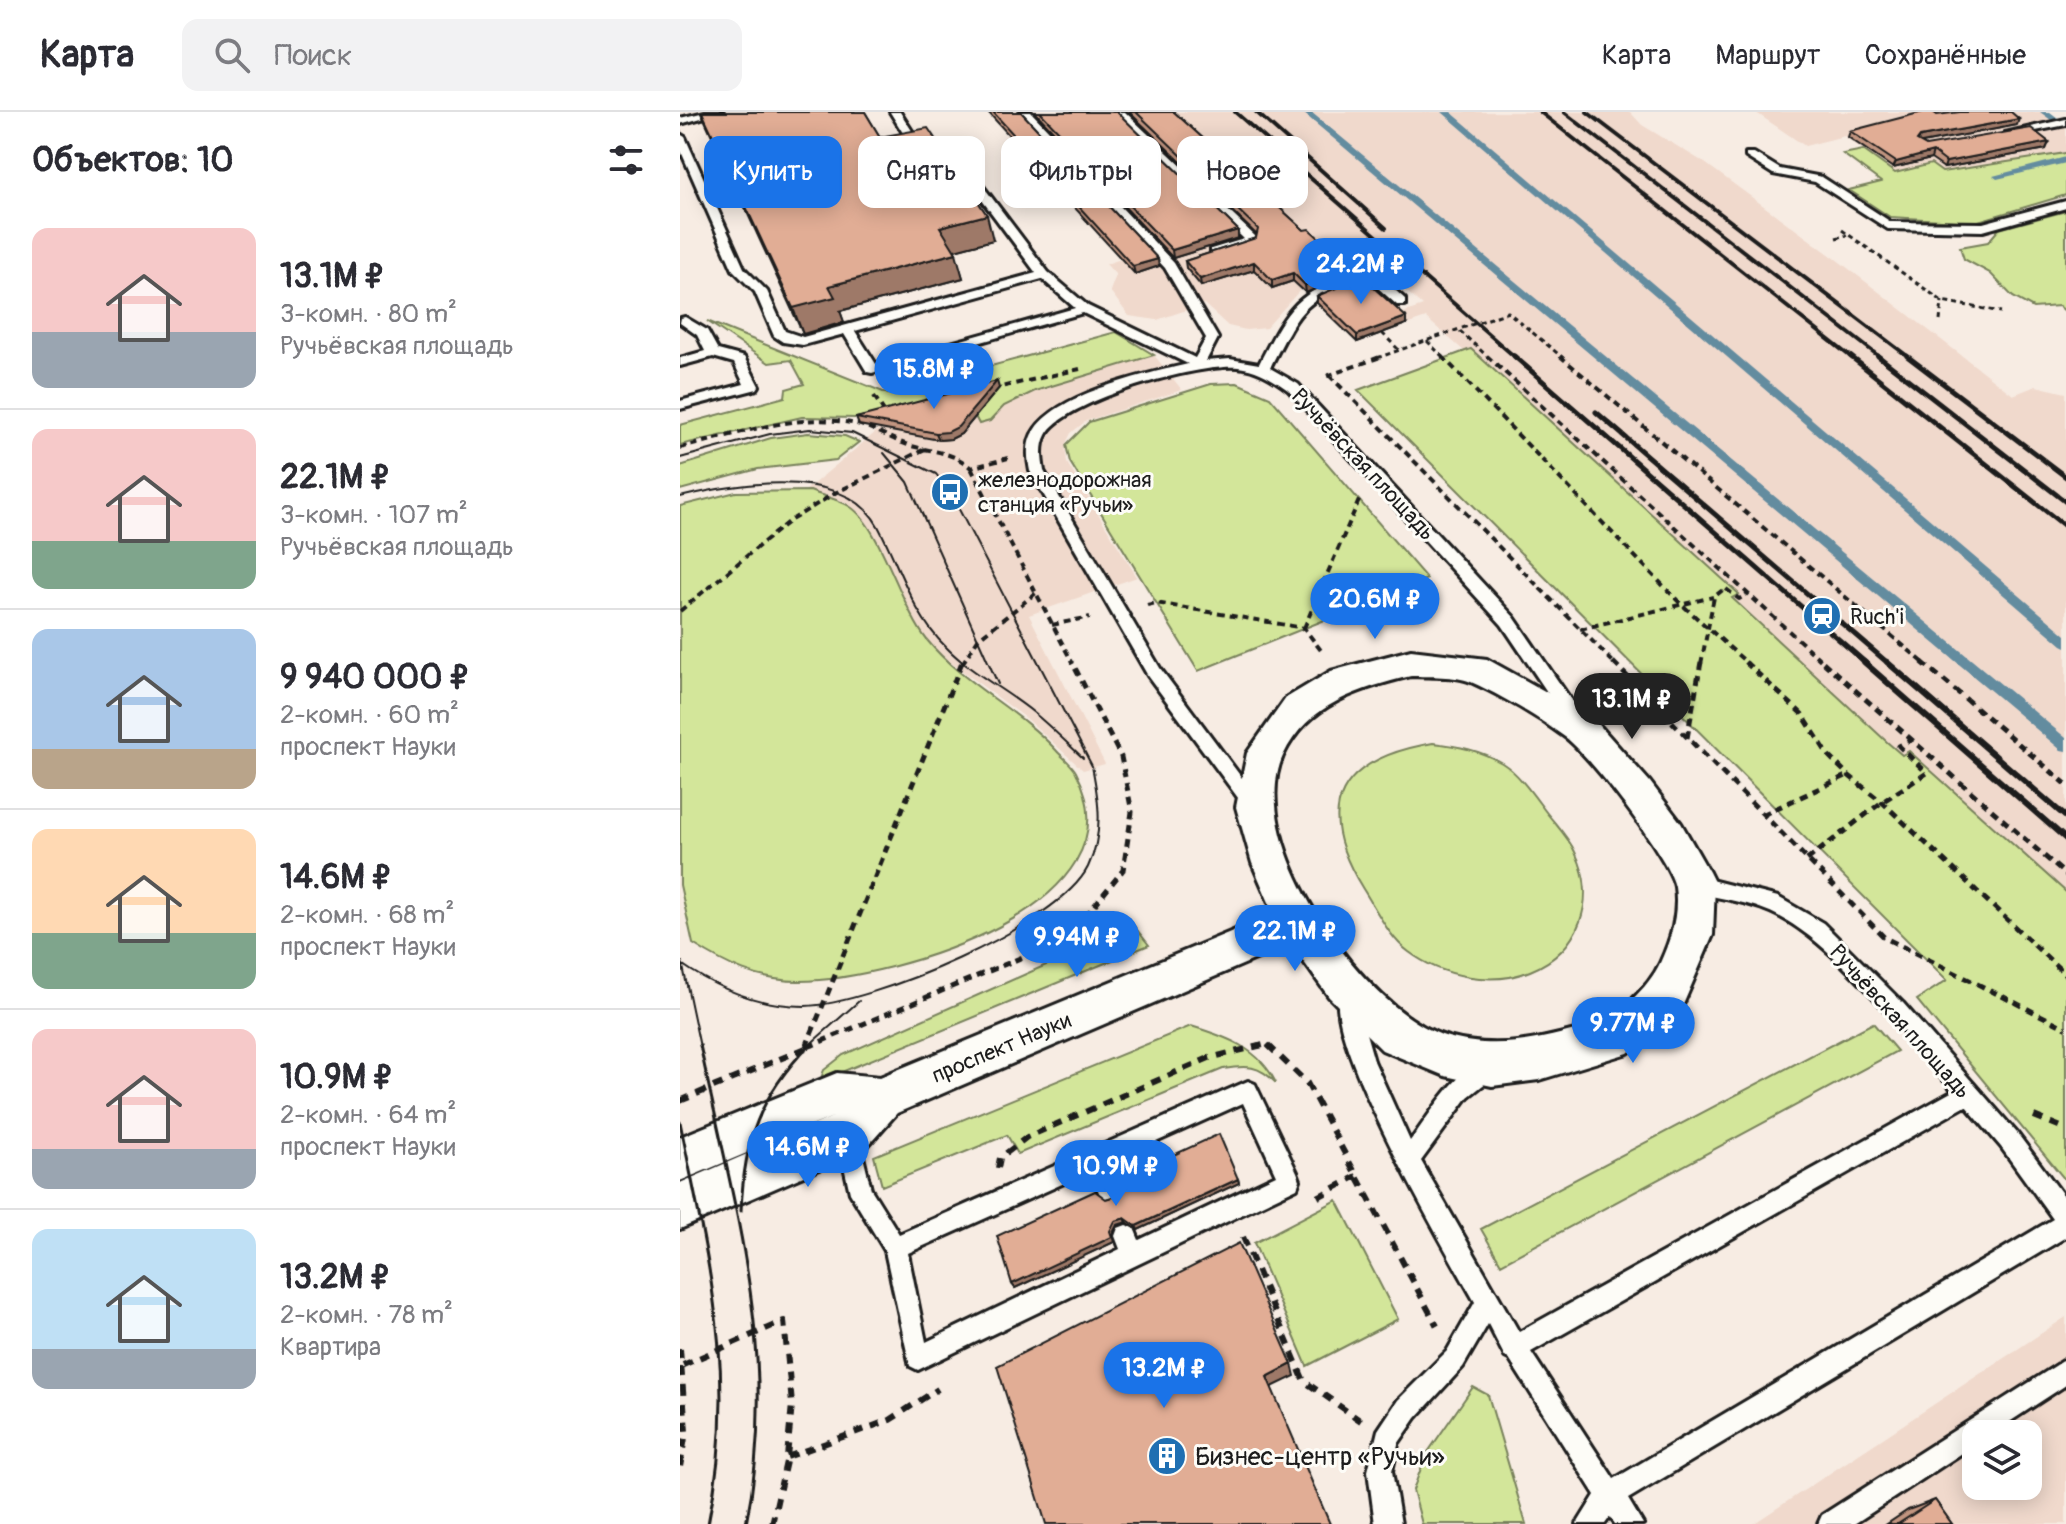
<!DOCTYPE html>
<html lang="ru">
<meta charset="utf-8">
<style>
:root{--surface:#fff;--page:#f2f2f3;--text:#2b2b33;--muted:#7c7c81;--line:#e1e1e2;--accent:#1a73e8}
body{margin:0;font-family:Pangolin,sans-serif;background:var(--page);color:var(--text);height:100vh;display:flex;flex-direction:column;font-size:30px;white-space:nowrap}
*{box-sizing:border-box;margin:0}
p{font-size:26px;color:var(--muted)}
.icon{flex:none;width:44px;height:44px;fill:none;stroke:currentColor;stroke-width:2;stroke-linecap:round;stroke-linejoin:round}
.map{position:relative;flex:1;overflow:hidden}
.details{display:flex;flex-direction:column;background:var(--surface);width:680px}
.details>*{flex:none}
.banner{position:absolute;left:24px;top:24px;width:760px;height:72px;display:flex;gap:16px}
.controls{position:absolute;left:1282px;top:1308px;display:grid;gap:16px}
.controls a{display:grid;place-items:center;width:80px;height:80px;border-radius:16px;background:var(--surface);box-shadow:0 4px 20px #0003;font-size:40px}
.price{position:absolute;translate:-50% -68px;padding:0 18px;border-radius:28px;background:var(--accent);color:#fff;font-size:26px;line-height:52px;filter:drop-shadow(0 2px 4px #0008)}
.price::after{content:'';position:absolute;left:50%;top:48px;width:24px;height:18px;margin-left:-12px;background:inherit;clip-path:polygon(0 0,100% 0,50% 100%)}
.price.selected{background:#222;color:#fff}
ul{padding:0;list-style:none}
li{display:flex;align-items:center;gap:24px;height:200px;padding:0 32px}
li+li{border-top:2px solid var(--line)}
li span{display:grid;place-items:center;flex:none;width:224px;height:160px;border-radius:16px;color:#555}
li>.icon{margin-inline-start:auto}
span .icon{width:96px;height:96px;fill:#fffc;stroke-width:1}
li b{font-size:34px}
h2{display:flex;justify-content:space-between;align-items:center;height:96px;padding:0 32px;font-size:34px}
.pill{padding:0 28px;border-radius:16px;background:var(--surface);box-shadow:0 4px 20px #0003;font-size:28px;line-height:72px}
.pill.selected{background:var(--accent);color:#fff}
header{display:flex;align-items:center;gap:48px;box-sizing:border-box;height:112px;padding:0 40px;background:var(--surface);border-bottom:2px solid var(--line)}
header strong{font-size:38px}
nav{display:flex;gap:44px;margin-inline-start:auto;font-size:28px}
.search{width:560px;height:72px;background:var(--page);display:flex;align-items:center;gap:20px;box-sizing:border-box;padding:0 28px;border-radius:16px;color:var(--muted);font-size:30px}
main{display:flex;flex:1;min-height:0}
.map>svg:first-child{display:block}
.built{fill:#f0d9cc;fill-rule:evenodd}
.green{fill:#d3e69a;stroke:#78815b;stroke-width:2}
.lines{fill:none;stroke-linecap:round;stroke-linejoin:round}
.stream{fill:#648c9f;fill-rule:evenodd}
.lane-casing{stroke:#1c1c1c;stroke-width:6}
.street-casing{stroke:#1c1c1c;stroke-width:6}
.path-far3{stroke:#1c1c1c;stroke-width:3;stroke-dasharray:5 4;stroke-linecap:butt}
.path-far2{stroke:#1c1c1c;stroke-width:4;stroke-dasharray:7 5;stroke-linecap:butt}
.path-far1{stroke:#1c1c1c;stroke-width:5;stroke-dasharray:8 6;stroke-linecap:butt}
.path{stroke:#1c1c1c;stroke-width:6;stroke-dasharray:10 8;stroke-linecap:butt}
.lane{fill:#fdfcf7;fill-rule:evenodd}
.street{fill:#fdfcf7;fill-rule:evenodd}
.tram-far1{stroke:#1c1c1c;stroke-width:2}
.tram{stroke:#1c1c1c;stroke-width:3}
.rail-far2{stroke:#1c1c1c;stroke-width:4}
.rail-far1{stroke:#1c1c1c;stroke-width:5}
.rail{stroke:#1c1c1c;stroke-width:6}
.wall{fill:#c29580;stroke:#1c1c1c;stroke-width:2}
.shaded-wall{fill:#9e7968;stroke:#1c1c1c;stroke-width:2}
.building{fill:#e1ad95;stroke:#1c1c1c;stroke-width:2}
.labels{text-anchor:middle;stroke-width:6;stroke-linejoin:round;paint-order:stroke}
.street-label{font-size:22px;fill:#1c1c1c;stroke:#fdfcf7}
.poi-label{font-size:22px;fill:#1c1c1c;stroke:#fdfcf7;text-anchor:start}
.near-poi-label{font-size:26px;fill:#1c1c1c;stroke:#fdfcf7;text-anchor:start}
</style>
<header>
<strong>Карта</strong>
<div class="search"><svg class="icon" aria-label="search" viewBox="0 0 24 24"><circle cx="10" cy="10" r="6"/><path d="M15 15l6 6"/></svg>Поиск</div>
<nav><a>Карта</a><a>Маршрут</a><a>Сохранённые</a></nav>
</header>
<main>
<section class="details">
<h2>Объектов: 10<svg class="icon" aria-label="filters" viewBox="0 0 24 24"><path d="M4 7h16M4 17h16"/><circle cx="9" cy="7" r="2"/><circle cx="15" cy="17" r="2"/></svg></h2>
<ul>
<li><span style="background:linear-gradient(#f6c9c9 65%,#9aa5b1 0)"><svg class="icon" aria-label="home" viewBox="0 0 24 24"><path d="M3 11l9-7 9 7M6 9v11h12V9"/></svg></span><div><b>13.1M ₽</b><p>3-комн. · 80 m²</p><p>Ручьёвская площадь</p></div></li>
<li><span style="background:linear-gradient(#f6c9c9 70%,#7fa58c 0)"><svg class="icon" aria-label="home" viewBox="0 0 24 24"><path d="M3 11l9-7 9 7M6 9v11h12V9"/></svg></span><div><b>22.1M ₽</b><p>3-комн. · 107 m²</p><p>Ручьёвская площадь</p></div></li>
<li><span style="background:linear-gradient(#a9c7e8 75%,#b9a48a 0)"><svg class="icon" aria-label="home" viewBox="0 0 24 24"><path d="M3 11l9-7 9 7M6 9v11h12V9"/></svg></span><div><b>9 940 000 ₽</b><p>2-комн. · 60 m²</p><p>проспект Науки</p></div></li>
<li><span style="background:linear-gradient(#ffd9b3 65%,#7fa58c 0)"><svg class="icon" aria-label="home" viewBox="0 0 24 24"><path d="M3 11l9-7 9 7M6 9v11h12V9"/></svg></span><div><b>14.6M ₽</b><p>2-комн. · 68 m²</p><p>проспект Науки</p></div></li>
<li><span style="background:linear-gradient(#f6c9c9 75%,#9aa5b1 0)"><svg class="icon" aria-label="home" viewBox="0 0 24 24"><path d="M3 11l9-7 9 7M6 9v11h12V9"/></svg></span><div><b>10.9M ₽</b><p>2-комн. · 64 m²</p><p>проспект Науки</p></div></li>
<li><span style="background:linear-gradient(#bfe0f5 75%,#9aa5b1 0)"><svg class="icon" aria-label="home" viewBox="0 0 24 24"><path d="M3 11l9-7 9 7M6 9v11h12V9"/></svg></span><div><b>13.2M ₽</b><p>2-комн. · 78 m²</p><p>Квартира</p></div></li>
</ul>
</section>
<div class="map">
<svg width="1386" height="1412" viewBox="0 0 1386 1412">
<rect width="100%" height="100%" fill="#f7ece3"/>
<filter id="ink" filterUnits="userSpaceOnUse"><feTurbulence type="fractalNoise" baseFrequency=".0125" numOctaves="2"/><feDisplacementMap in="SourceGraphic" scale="16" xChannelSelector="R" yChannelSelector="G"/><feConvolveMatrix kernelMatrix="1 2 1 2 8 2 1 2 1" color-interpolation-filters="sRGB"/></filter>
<g filter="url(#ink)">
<!-- built -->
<path class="built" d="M308,0H950L962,13L1025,51L1156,147L1333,283L1356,274L1386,281V780L1230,639L1222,643L1207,630L1051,486L1058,481L791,237L784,239L746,206L677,230L639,193L687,177L717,203L743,194L686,144L627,164L629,168L586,216L566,218L548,214L524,192L477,208L449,204L430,179L436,163L426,152L441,147Z
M1075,0H1364L1386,13V48L1243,81L1164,24L1125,34Z
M474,243L502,278L406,309L391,321L385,333L387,351L457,465L349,503L425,652L403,658L346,606L259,542L235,513L188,414L165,390L126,378L202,315L286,284L300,312L310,309L324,294L355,279Z
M1386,1205V1412H1073ZM1296,1322H1348V1374H1296Z"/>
<!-- green -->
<path class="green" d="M1183,38L1215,61L1251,52L1262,60L1386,41V83L1295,110L1210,105L1169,78L1201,70L1163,42Z
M1386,99V200L1379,194L1353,196L1333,185L1310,161L1284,147L1280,135L1308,130L1319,117Z
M27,209L208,282L436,220L474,243L355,279L324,294L310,309L299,312L285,285L202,315L176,306L122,305L0,333V313L105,285L106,277L124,272L111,248L89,251Z
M791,237L1059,482L1052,486L1207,630L1222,643L1229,639L1386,780V1069L1237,888L1267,868L678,278Z
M557,271L590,285L747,467L518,559L390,350L386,333L409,310L531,272Z
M128,321L165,324L179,330L156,348L78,357L0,378V354L91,326Z
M130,379C142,384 158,387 169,394C200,412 221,496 247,528C283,572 338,597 376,638C382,645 392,652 396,660C467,795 212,868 119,869C78,869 46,853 13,832L0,773V394L56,380Z
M753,631C778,634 800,638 822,651C838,661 852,681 863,696C873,710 888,724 895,740C918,787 900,839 850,859C812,875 761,864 729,840C709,826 696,797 683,777C631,693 660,647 753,631Z
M454,814L469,833L140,969L144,958L163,943Z
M1193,911L1217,939L821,1152L801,1117Z
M511,914C547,925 579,936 596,971C579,953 567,953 543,957L338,1042L327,1023L202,1074L194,1044Z
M657,1088L718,1207L627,1254L574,1131Z
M793,1275L808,1283L846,1412H742L733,1378L746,1343Z"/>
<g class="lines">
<!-- stream -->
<path class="stream" d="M622,0H631L1386,626V639L1381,638Z
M762,0H771L1386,523V535L1382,533Z
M1360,0H1370L1378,6L1371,8Z
M1386,45V51L1317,67L1313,64Z"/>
<defs>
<path id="lane" d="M25,0H43L0,12V6Z
M210,0H220L236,25L275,37L368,160L408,194L515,246L526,226L485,156L340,0H351L494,151L538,226L526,249L550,247L579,252C602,207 613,181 664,166C674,163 684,158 694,159L725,187V193H717L688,167C623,186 620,197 590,256L618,272L834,505L902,604L904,609L902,614H890L822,513L608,278C593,267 577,257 558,255C520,251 384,288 366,323C360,334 362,347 364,359L480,556L582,693L579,698H567L468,564L350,359C347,345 346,329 355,317C381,280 466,262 508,252L403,201L192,261L187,260L164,222L123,233L103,230L94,224L75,180L53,158L0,37V22L5,25L64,156L87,179L105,219L123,225L356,161L267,41L228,29ZM362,167L395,196L196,252L175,219Z
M434,0H445L576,125V131L531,143V137L564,127Z
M1386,7V13L1330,24L1325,21Z
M1066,41H1074L1100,57L1142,65L1211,110L1303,111L1386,89V96L1303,119L1208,117L1135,70L1093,62L1066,45Z
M5,205L27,218L38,238L64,245L79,274L77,277L0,297V289L64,272L54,251L33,245L0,254V246L25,239L17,223L0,211L1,206Z
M1015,764L1098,785L1143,811L1223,891L1337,1021L1386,1087V1125L948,1387L963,1412H935L930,1405L925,1412H897L915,1383L829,1247L825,1245L808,1212L783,1255L736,1306L718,1332L712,1359L721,1412H695L688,1359L698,1318L718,1288L767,1239L795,1190C769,1144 640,922 660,880L667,877L674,880L694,949L730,1029C752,1000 774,959 810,945L817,948L820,955L817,962L788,985L741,1049L839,1220L1273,979C1229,927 1148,821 1085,798C1061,788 1033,786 1008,778L1006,772L1008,766ZM1286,994L1321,1035L1373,1107L934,1367L851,1240Z
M568,969L575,972L617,1060L620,1068L617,1076L246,1254L238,1258L230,1254L205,1139L170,1081L157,1023L160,1016L168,1013L176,1016L191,1077L219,1122ZM563,991L596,1063L459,1128L454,1116L446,1113L438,1116L435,1124L440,1137L246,1230L228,1141L411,1059L421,1086L429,1089L437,1086L440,1078L429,1051Z
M1386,1247V1273L1311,1322H1296V1332L1174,1412H1138L1142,1403Z"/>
<path id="street" d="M731,538L807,547L913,606L970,670L1001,711L1029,760L1035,772L1033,823L1002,895L948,941L859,968L812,974L765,964L702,938L649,885L611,832L217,1001L184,1038L0,1117V1071L155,1004L0,1069V1025L157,961L200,965L594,802L572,751L556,695L567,641L606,586L651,559ZM731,564C749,565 775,563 791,570C822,584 858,605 885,625C909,642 991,748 995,775C999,802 991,827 980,851C969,875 937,906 910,914C862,927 818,939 768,925C686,901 564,731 603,644C627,592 681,576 731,564Z"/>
</defs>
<!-- lane casing -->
<use href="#lane" class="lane-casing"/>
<!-- street casing -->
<use href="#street" class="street-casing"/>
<!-- path-far3 -->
<path class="path-far3" d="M1162,118L1262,189L1321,200
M1156,126L1167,123
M1260,209L1262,189
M780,219L809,246
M702,221L719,238
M747,229L764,246
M697,246L828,200L883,246"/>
<!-- path-far2 -->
<path class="path-far2" d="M762,244L998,489L1068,552
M807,244L1145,552
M880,244L1245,552
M649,263L935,552
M647,264L703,244
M312,277L400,257
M194,284L206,302
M0,336C57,323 117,299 176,312C195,316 210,327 228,333C251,340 273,339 291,356L328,346
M291,356L393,552
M467,493L476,491L624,516L643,541
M0,499L108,410L155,381L247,336
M372,513L410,505
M624,516L680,386
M900,517L1033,485
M282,552L298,527L356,481
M1021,552L1034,485L1045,476L1059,487L1066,483"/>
<!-- path-far1 -->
<path class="path-far1" d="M933,550L1205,826L1386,916
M1065,550L1122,602L1149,644L1168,663L1202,690L1386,863
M1143,550L1386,763
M1242,550L1386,672
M1007,626L1021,550
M1082,703L1168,663
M1127,748L1202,690L1247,661L1219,634L1233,627
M126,935L282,550
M128,935L345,844L401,810L443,758L452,700L441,645L392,550
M574,935L587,932L590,935"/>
<!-- path -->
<path class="path" d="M588,933L627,971L757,1214
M0,989L133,933
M1354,1004L1386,1017
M318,1056L320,1046L347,1025L529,946L583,933
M638,1085L677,1064
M563,1125L624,1269L681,1309
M0,1237L6,1320L0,1355
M3,1253L104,1209L112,1292L107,1345L92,1412
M107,1345L210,1308L258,1277"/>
<!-- lane -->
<use href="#lane" class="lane"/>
<!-- street -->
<use href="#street" class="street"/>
<!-- tram-far1 -->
<path class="tram-far1" d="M204,341L228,370L318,572
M0,346L90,322L130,317L172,321L256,362L270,380L412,654C419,689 424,721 408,755C379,814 189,893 125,894C79,894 37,877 0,851
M0,385C55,372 164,352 198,414C220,455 232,502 266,535C291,561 326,578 354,601C371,615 387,631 403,646
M2,850L20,935
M127,935L179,889"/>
<!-- tram -->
<path class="tram" d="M20,933C54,1097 101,1243 66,1412
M0,1010C29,1154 59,1265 28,1412
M61,1099C64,1028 79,985 129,933"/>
<!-- rail-far2 -->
<path class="rail-far2" d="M555,0L836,246
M576,0L706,116
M860,0L1172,246
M884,0L1201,246
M907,0L1230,246"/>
<!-- rail-far1 -->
<path class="rail-far1" d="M834,244L1187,552
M1170,244L1386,415
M1198,244L1386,390
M1227,244L1386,365
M916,300L1209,552"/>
<!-- rail -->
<path class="rail" d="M1184,550L1386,727
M1207,550L1386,705"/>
</g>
<!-- wall -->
<path class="wall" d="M21,0H185L200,25L313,128L274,138L283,166L160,199L164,210L123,222Z
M308,0H341L478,147L479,154L455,162Z
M355,0H437L558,118V126L493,146Z
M449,0H494L624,118L669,153L670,161L626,181L613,169L592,176L574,158L521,174L506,156L505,149L576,126L577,123Z
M1257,3L1337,13L1241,31L1246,34L1369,30L1366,37L1264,56L1251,47L1213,56L1168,25L1170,19Z
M637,184L726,212L677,230L637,191Z
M319,276L281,322L271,327L259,328L179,313L176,306Z
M558,1067L559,1071L458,1118L447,1110L437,1113L432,1123L434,1130L335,1176L332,1172L426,1087L436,1084L441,1075Z
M1255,1388L1272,1412H1207L1228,1398Z"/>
<!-- shaded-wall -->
<path class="shaded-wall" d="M1339,7L1337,13L1237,32L1235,36L1240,25Z
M1369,30L1366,37L1264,56L1266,50Z
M1253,40L1251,47L1213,56L1216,50Z
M307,103L313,128L267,140L260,115Z
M558,118V126L493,146L492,138Z
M276,141L283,166L160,199L164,210L123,222L113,196L149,174Z
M478,147L479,154L455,162L453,154Z
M574,150V158L521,174L520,167Z
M669,153L670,161L626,181L625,173Z
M613,161V169L592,176V168Z
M726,205V212L677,230V223Z
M317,269L319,276L281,322L271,327L259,328L256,321Z
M558,1067L559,1071L458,1118L456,1114Z
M445,1106L447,1110L437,1113L432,1123L434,1130L335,1176L332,1172L430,1119L435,1109Z
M612,1252L615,1264L590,1276L587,1265Z"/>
<!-- building -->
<path class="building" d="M22,0H185L200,25L248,16L307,103L260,115L276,141L149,174L155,185L113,196Z
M313,0H341L478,147L453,154Z
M360,0H437L558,118L492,138Z
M456,0H494L624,118L629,117L669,153L625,173L613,161L592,168L574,150L520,167L505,149L576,126L578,117Z
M1243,0H1253L1257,3L1280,0H1331L1339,7L1240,25L1237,29L1246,34L1351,16L1369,30L1266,50L1253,40L1216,50L1170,19Z
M682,165L726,205L677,223L637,184Z
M317,269L278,315L268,320L256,321L176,306Z
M539,1022L558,1067L456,1114L445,1106L435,1109L430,1119L432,1125L332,1172L317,1124L415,1079L426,1087L436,1084L441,1075L439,1068Z
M559,1131L612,1252L587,1265L650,1412H366L317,1254Z
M1255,1388L1272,1412H1218Z"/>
</g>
<!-- icons -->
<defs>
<symbol id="bus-disc" viewBox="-11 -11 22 22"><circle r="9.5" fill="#1f6fb2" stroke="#fdfcf7"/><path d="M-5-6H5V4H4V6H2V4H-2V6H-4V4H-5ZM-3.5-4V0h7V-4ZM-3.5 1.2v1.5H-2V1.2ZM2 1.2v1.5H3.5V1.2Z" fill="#fff"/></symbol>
<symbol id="station-disc" viewBox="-11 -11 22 22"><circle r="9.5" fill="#1f6fb2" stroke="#fdfcf7"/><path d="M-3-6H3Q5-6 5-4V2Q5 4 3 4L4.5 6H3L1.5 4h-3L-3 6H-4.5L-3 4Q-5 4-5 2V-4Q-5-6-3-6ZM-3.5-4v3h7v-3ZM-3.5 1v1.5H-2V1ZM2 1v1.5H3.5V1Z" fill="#fff"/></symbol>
<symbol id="building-disc" viewBox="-11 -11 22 22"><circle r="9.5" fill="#1f6fb2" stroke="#fdfcf7"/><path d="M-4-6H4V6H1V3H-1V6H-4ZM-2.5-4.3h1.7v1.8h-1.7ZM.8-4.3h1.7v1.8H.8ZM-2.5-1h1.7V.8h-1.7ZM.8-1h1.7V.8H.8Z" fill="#fff"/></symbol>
</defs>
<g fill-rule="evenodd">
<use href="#bus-disc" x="248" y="358" width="44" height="44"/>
<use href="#station-disc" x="1120" y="482" width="44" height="44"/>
<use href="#building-disc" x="465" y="1322" width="44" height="44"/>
</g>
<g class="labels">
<!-- street labels -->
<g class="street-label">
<text transform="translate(684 352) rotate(47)" y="8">Ручьёвская площадь</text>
<text transform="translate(1221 909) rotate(48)" y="8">Ручьёвская площадь</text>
<text transform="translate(321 935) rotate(-23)" y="8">проспект Науки</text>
</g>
<!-- poi labels -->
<g class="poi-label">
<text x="298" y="375">железнодорожная<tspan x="298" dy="25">станция «Ручьи»</tspan></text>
<text x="1170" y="512">Ruch'i</text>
</g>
<!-- near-poi labels -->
<g class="near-poi-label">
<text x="515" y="1353">Бизнес-центр «Ручьи»</text>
</g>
</g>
</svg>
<div class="controls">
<a><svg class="icon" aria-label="layers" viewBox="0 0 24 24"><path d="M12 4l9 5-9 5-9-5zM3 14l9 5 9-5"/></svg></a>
</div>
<b class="price" style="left:681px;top:194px">24.2M ₽</b>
<b class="price" style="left:254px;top:299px">15.8M ₽</b>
<b class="price" style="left:695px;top:529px">20.6M ₽</b>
<b class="price selected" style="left:952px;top:629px">13.1M ₽</b>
<b class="price" style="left:615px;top:861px">22.1M ₽</b>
<b class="price" style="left:397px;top:867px">9.94M ₽</b>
<b class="price" style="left:953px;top:953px">9.77M ₽</b>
<b class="price" style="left:128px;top:1077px">14.6M ₽</b>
<b class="price" style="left:436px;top:1096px">10.9M ₽</b>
<b class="price" style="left:484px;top:1298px">13.2M ₽</b>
<div class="banner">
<a class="pill selected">Купить</a>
<a class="pill">Снять</a>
<a class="pill">Фильтры</a>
<a class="pill">Новое</a>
</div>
</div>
</main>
